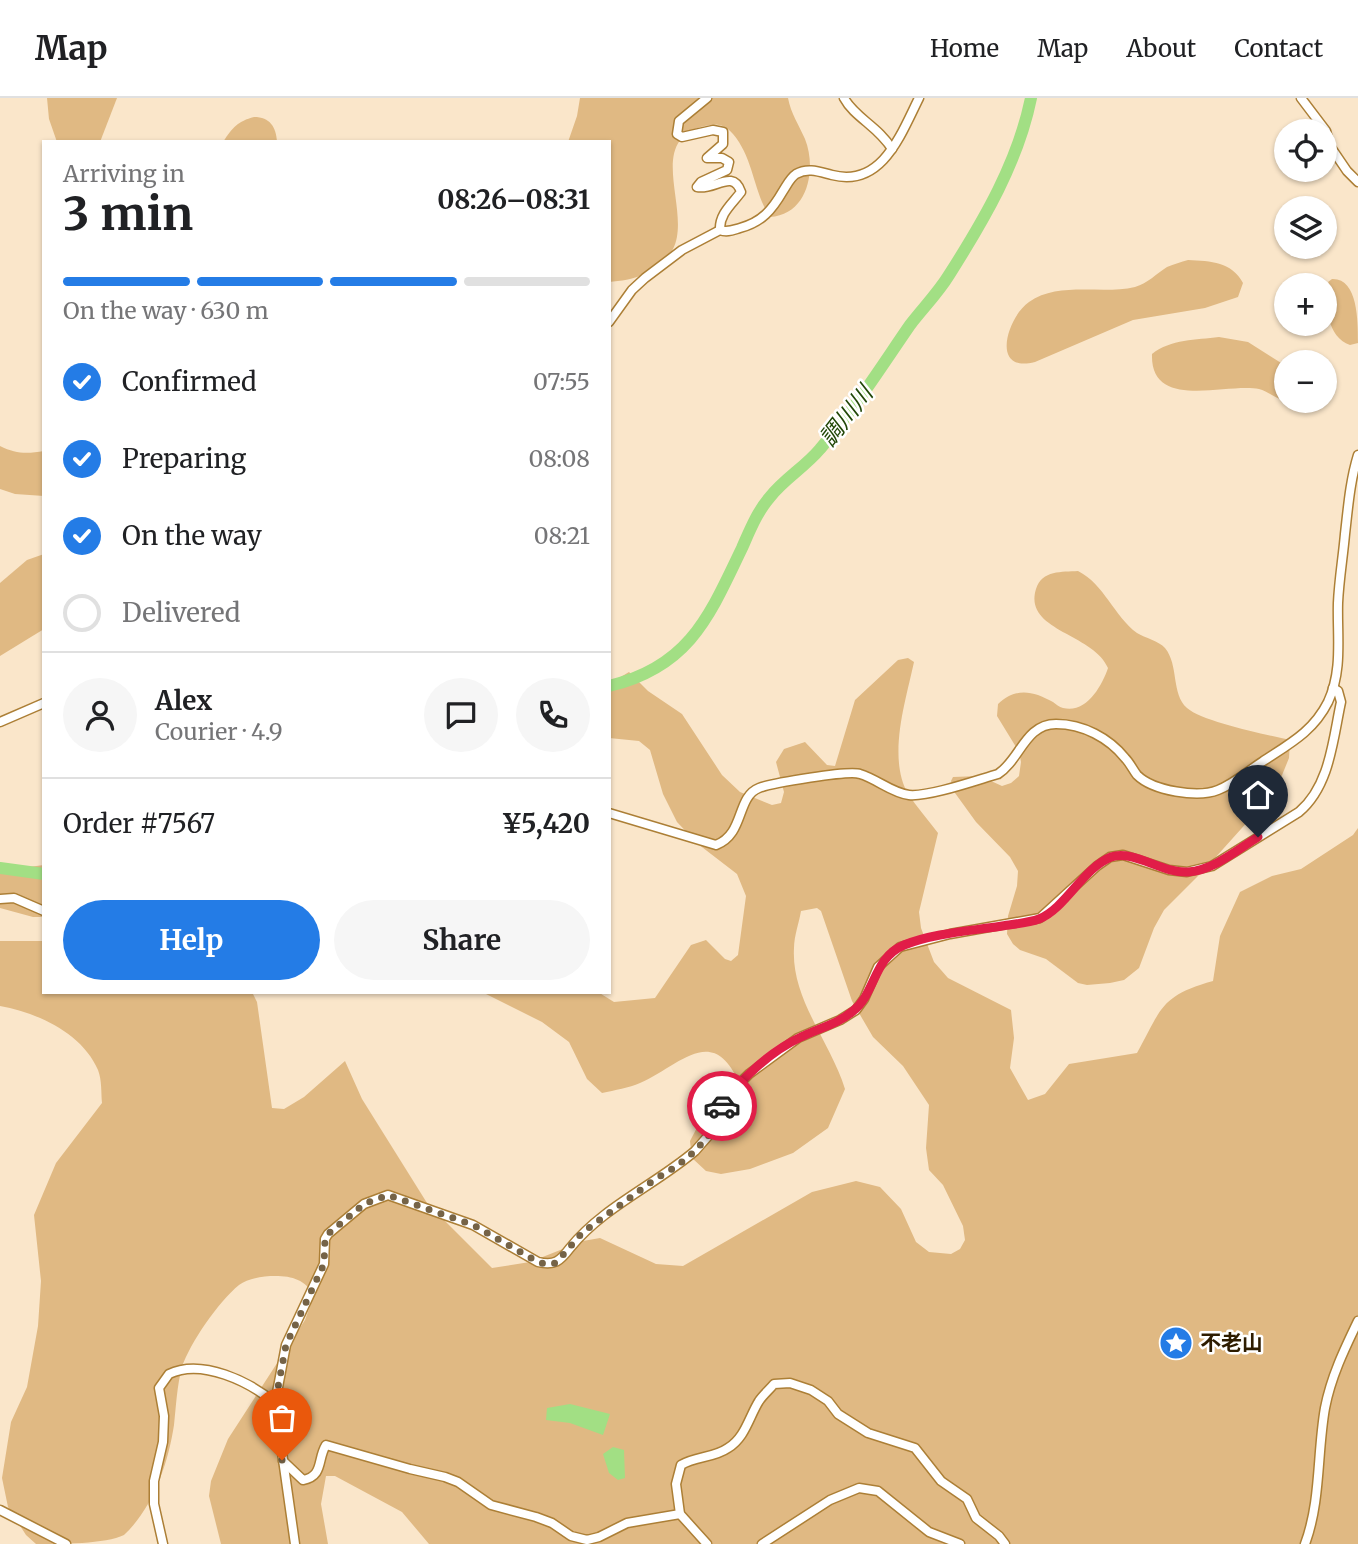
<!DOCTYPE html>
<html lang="en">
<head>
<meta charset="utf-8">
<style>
	:root { --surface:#fff; --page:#f6f6f6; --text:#202124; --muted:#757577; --line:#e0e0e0; --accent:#247ce6 }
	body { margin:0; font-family:Merriweather,"Noto Sans JP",serif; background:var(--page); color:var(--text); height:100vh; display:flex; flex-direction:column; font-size:26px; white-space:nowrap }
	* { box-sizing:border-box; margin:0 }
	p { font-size:23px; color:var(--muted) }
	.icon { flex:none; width:38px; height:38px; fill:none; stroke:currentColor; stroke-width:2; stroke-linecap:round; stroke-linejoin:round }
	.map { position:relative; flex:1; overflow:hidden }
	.drawer { position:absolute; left:42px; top:42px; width:569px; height:854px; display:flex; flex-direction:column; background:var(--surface); border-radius:0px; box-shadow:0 2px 5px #0004 }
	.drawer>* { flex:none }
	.buttons { position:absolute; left:1274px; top:21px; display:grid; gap:14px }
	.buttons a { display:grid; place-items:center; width:63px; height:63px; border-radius:50%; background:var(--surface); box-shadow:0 2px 5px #0004; font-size:35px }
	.pin { position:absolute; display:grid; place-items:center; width:60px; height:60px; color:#fff; margin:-72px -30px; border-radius:50% 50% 50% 0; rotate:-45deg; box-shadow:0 0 7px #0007 }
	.pin .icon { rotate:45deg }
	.courier { position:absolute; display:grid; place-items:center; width:70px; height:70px; margin:-35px; border:5px solid #e11d48; border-radius:50%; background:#fff; color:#222; box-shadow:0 2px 9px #0007 }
	.headline em { font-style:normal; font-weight:700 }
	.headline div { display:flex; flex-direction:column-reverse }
	.headline { display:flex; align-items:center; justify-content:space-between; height:119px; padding:0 21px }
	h1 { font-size:46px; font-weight:700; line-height:52px }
	.bar { display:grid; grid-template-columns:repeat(4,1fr); gap:10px 7px; align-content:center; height:84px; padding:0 21px }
	.bar i { height:9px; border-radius:5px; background:var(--line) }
	.bar .selected { background:var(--accent) }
	.bar p { grid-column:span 4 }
	.line { display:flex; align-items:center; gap:18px; padding:0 21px; border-top:2px solid var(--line) }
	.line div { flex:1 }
	.round { display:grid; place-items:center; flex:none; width:74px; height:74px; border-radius:37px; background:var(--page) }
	ol { padding:0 21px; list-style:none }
	li { display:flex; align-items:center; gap:21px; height:77px }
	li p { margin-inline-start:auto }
	li .icon { padding:7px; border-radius:50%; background:var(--accent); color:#fff; stroke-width:4 }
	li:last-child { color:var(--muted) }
	li i { width:38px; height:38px; border:4px solid var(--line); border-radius:50% }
	.action { display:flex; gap:14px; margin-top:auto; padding:14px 21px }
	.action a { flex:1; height:80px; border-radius:42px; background:var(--accent); color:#fff; font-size:28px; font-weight:700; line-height:80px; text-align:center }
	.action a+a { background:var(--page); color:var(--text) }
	header { display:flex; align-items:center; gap:42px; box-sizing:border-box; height:98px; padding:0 35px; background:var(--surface); border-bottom:2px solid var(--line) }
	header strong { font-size:33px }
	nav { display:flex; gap:38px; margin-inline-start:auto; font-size:24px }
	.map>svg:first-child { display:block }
</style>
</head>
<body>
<header>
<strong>Map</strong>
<nav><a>Home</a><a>Map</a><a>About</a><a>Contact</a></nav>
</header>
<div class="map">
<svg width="1358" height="1446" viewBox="0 0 1358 1446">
	<rect width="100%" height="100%" fill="#fae6ca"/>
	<!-- green -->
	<g fill="#e0b983">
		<polygon points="47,0 117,0 100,44 57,44 49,21"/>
		<path d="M580 0H788C791 16 799 27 805 41 817 71 808 117 770 119 753 93 754 61 733 36 727 29 720 25 710 27 641 38 693 112 673 151 660 175 635 182 609 184V44H568L577 18Z"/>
		<path d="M254 19C270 19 276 29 277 44H223C232 30 238 23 254 19Z"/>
		<path d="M1188 162C1211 163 1232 164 1243 185L1238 199 1205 210 1133 222 1035 264C989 276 1008 218 1029 204 1059 183 1102 197 1135 189 1148 185 1156 176 1167 169 1174 166 1181 164 1188 162Z"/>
		<path d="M1332 181C1358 180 1358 223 1358 245L1350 247C1327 239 1326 208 1324 187Z"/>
		<path d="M1219 239 1248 244 1286 268V303H1307L1304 307C1297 306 1290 305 1283 302 1275 300 1267 293 1259 291 1225 285 1150 313 1152 256 1171 241 1196 242 1219 239Z"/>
		<path d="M0 348C16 356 27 356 44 353V398L15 396 0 391Z"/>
		<polygon points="44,456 44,531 0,558 0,485 27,462"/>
		<path d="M1078 473C1104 486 1114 518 1137 535 1145 540 1159 543 1165 550 1179 567 1171 596 1187 610 1203 624 1268 637 1290 642L1289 660 1276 692 1206 770 1164 812 1154 830 1139 870 1124 882 1110 885 1087 887 1078 885 1046 861 1020 852 1013 846 1007 836 1008 818 1017 788 1018 773 1010 759 976 724 955 695 951 683 953 679 980 678 1002 688 1011 685 1019 678 1021 664 1019 654 997 618 998 606C1016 589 1033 593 1053 604 1056 606 1059 609 1063 610 1086 616 1102 588 1108 570 1093 535 1023 533 1036 491 1042 472 1062 474 1078 473Z"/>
		<path d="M908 560 914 564C906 602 887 659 908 696 917 709 928 722 938 735L919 814 921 830 934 864 948 880 1011 912 1014 940 1010 970 1028 1002 1045 996 1069 966 1137 955C1162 910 1160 898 1213 883L1220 838 1240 794 1272 778 1301 771 1353 737 1358 730V1446H429L402 1414 335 1378H326L321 1406 328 1446H221L209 1398 211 1383 228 1341 305 1222 314 1197C305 1182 293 1178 275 1178 264 1178 248 1180 239 1187 219 1203 190 1245 182 1269 177 1287 176 1309 174 1327 168 1366 153 1410 124 1437 106 1446 60 1446 36 1446L26 1437 8 1409 2 1380 11 1324 27 1289 38 1228 41 1183 34 1117 56 1065 102 1005C101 995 102 982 98 972 82 935 38 915 0 908V843H44V894H252L257 904 272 1010 284 1011 304 999 345 963 362 1001 427 1105 492 1170 530 1164 583 1143 600 1140 656 1166 683 1168 812 1094 856 1083 880 1089 901 1111 916 1144 929 1154 951 1156 960 1151 965 1142 963 1128 943 1087 929 1072 926 1050 929 1007 903 968 873 939 852 903 821 813 817 810 801 813C799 825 794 838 794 850 791 901 831 945 845 991L828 1030 793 1055 750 1071 721 1076 706 1073 692 1060 690 1043 701 1022 731 1001 739 985C713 924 679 968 640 985 629 990 615 992 602 995L587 981 569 944 542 924 482 894H598L614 904 655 900 691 847 706 842 725 861 731 863 738 857 746 798 737 776 698 746 677 724 663 696 650 652 639 643 609 640V586L629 574 648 593 682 616 722 677 740 694 772 707 781 705 784 694 776 664 784 651 805 644 827 667 835 668 855 602 898 562Z"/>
		<polygon points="44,767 44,819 33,819 0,810 0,769 13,771"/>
	</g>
	<!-- water -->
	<g fill="#a2df84">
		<polygon points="570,1306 610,1316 603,1337 570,1325 546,1322 547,1310"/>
		<polygon points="613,1349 624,1352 625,1380 618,1382 609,1375 603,1356"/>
	</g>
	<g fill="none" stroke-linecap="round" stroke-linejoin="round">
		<!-- river -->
		<g stroke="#a2df84" stroke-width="12">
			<path d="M609 588C689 569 709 519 742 450 750 432 757 414 770 399 784 381 805 369 820 351 854 312 881 269 910 227 923 210 938 195 949 177 984 122 1018 64 1031 0"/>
			<polyline points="0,770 44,776"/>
		</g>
		<defs>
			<g id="minor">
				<path d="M707 0 679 23 677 36 682 39 713 32 723 34V46L707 60H722L729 64 727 72 701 84 697 89C714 93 733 70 741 94 732 106 719 116 720 132"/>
				<path d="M844 0C854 19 879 29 892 51"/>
				<polyline points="1301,0 1326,33 1330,48 1347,73 1358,84"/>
				<path d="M609 224 632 192 645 180 682 152 720 132C727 135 733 132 740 130 762 124 772 112 783 93 787 87 790 80 796 76 808 69 820 74 832 77 882 90 901 36 919 0"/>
				<polyline points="0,624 44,605"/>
				<path d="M609 715 716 747C745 736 736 699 759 690 772 685 849 672 860 676 877 681 892 695 909 697 929 699 977 682 998 676 1020 662 1025 626 1056 626 1083 626 1109 640 1125 660 1130 665 1133 672 1137 677 1153 693 1198 700 1218 692 1234 686 1248 673 1262 664 1289 646 1313 634 1328 604 1343 572 1337 538 1338 505 1339 482 1343 459 1345 436 1348 410 1350 383 1358 357"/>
				<polyline points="0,801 14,800 44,813"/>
				<path d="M283 1363 303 1382C324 1378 317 1361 326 1347L410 1371 445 1379 458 1384 491 1407 536 1419 552 1425 571 1438 587 1442 599 1439 627 1425 680 1416"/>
				<polyline points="0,1412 66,1446"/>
				<path d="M163 1446 154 1406V1383L163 1344 164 1318 159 1290 169 1276C202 1260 250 1284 275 1305"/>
				<path d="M295 1446 275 1305 286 1247 324 1166 325 1141 328 1136 364 1106 388 1097 473 1127 538 1164C555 1168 560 1163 570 1150 603 1109 655 1087 695 1053L709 1037 719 1013 732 993 749 976 798 940 840 922 856 912 864 901 878 869 900 849 950 836 1040 820 1097 768 1110 759 1123 757 1169 772 1187 774 1212 768 1299 714C1330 688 1333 641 1341 604L1338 593 1333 590"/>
				<path d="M707 1446 680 1416 676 1386 681 1367C696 1358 714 1360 728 1350 745 1340 749 1319 759 1303 763 1297 769 1292 774 1286L790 1285 811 1292 828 1303 838 1316 868 1335 915 1350 941 1383 967 1401 976 1420 999 1438 1005 1446"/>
				<polyline points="762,1446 830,1402 859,1390 878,1393 929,1434 960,1446"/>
				<path d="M1305 1446C1321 1403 1317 1355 1325 1310 1331 1279 1344 1252 1358 1223"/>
			</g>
		</defs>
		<!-- minor casing -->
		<use href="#minor" stroke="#ac7f36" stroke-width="11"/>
		<!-- minor -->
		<use href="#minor" stroke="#fff" stroke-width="8"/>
	</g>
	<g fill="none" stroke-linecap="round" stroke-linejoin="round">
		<!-- done -->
		<polyline stroke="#756347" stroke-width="7" stroke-dasharray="0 12.6" points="282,1362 275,1305 286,1247 324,1166 325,1141 328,1136 364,1106 388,1097 473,1127 538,1164 548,1167 556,1165 582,1135 654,1082 677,1068 695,1053 709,1037 722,1008"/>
		<!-- route -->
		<path stroke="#e11d48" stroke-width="9" d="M722 1008C740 981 771 953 801 939 819 930 838 926 853 913 876 895 873 860 904 847 934 835 970 833 1002 828 1014 826 1028 825 1039 821 1066 810 1083 770 1111 759 1133 751 1163 776 1188 774 1214 772 1237 752 1258 739"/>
	</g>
	<!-- icons -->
	<defs>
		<symbol id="sight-disc" viewBox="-11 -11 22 22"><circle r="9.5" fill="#247ce6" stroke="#fff"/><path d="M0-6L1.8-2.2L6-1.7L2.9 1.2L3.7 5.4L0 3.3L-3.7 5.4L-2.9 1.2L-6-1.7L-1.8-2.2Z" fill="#fff"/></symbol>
	</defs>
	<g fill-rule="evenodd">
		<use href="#sight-disc" x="1157" y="1226" width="38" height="38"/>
	</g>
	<g text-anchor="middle" stroke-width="5" stroke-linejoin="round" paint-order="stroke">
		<!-- poi labels -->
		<g font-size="21" font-weight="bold" fill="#2e1c00" stroke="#fff" text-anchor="start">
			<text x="1200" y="1252">不老山</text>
		</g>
		<!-- water labels -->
		<g font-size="23" font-style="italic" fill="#214707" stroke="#fff">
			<text transform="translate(846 318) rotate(-52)" y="8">調川川</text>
		</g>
	</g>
</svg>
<div class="buttons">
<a><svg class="icon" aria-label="locate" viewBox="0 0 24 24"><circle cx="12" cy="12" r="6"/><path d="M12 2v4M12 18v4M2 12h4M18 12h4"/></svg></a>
<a><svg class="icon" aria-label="layers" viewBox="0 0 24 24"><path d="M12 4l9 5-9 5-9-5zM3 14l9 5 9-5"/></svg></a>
<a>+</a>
<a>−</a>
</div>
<div class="pin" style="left:282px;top:1362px;background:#ea580c"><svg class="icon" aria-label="bag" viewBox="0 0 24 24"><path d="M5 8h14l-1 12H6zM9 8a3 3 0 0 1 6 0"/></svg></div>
<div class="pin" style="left:1258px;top:739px;background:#1f2937"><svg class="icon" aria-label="home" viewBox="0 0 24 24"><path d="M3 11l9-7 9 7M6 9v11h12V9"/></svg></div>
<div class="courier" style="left:722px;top:1008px"><svg class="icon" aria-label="car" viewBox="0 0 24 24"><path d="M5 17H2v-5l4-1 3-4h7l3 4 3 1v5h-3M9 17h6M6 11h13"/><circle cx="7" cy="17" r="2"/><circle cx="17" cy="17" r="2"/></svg></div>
<section class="drawer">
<div class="headline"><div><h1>3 min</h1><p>Arriving in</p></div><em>08:26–08:31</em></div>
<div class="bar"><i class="selected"></i><i class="selected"></i><i class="selected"></i><i></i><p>On the way · 630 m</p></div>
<ol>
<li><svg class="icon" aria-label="check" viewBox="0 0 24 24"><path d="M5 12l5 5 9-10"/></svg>Confirmed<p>07:55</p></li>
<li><svg class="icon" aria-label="check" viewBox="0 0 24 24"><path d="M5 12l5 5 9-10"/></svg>Preparing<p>08:08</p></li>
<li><svg class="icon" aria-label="check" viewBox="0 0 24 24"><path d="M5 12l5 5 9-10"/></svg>On the way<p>08:21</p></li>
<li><i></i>Delivered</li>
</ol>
<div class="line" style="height:126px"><a class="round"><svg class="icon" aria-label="person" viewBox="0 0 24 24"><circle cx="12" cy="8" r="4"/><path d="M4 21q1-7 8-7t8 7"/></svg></a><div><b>Alex</b><p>Courier · 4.9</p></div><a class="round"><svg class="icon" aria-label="chat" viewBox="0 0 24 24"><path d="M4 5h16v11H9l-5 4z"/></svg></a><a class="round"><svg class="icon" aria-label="phone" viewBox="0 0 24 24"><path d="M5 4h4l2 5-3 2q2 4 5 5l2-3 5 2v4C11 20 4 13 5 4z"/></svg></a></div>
<div class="line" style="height:91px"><div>Order #7567</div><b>¥5,420</b></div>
<div class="action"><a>Help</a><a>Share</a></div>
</section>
</div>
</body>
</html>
